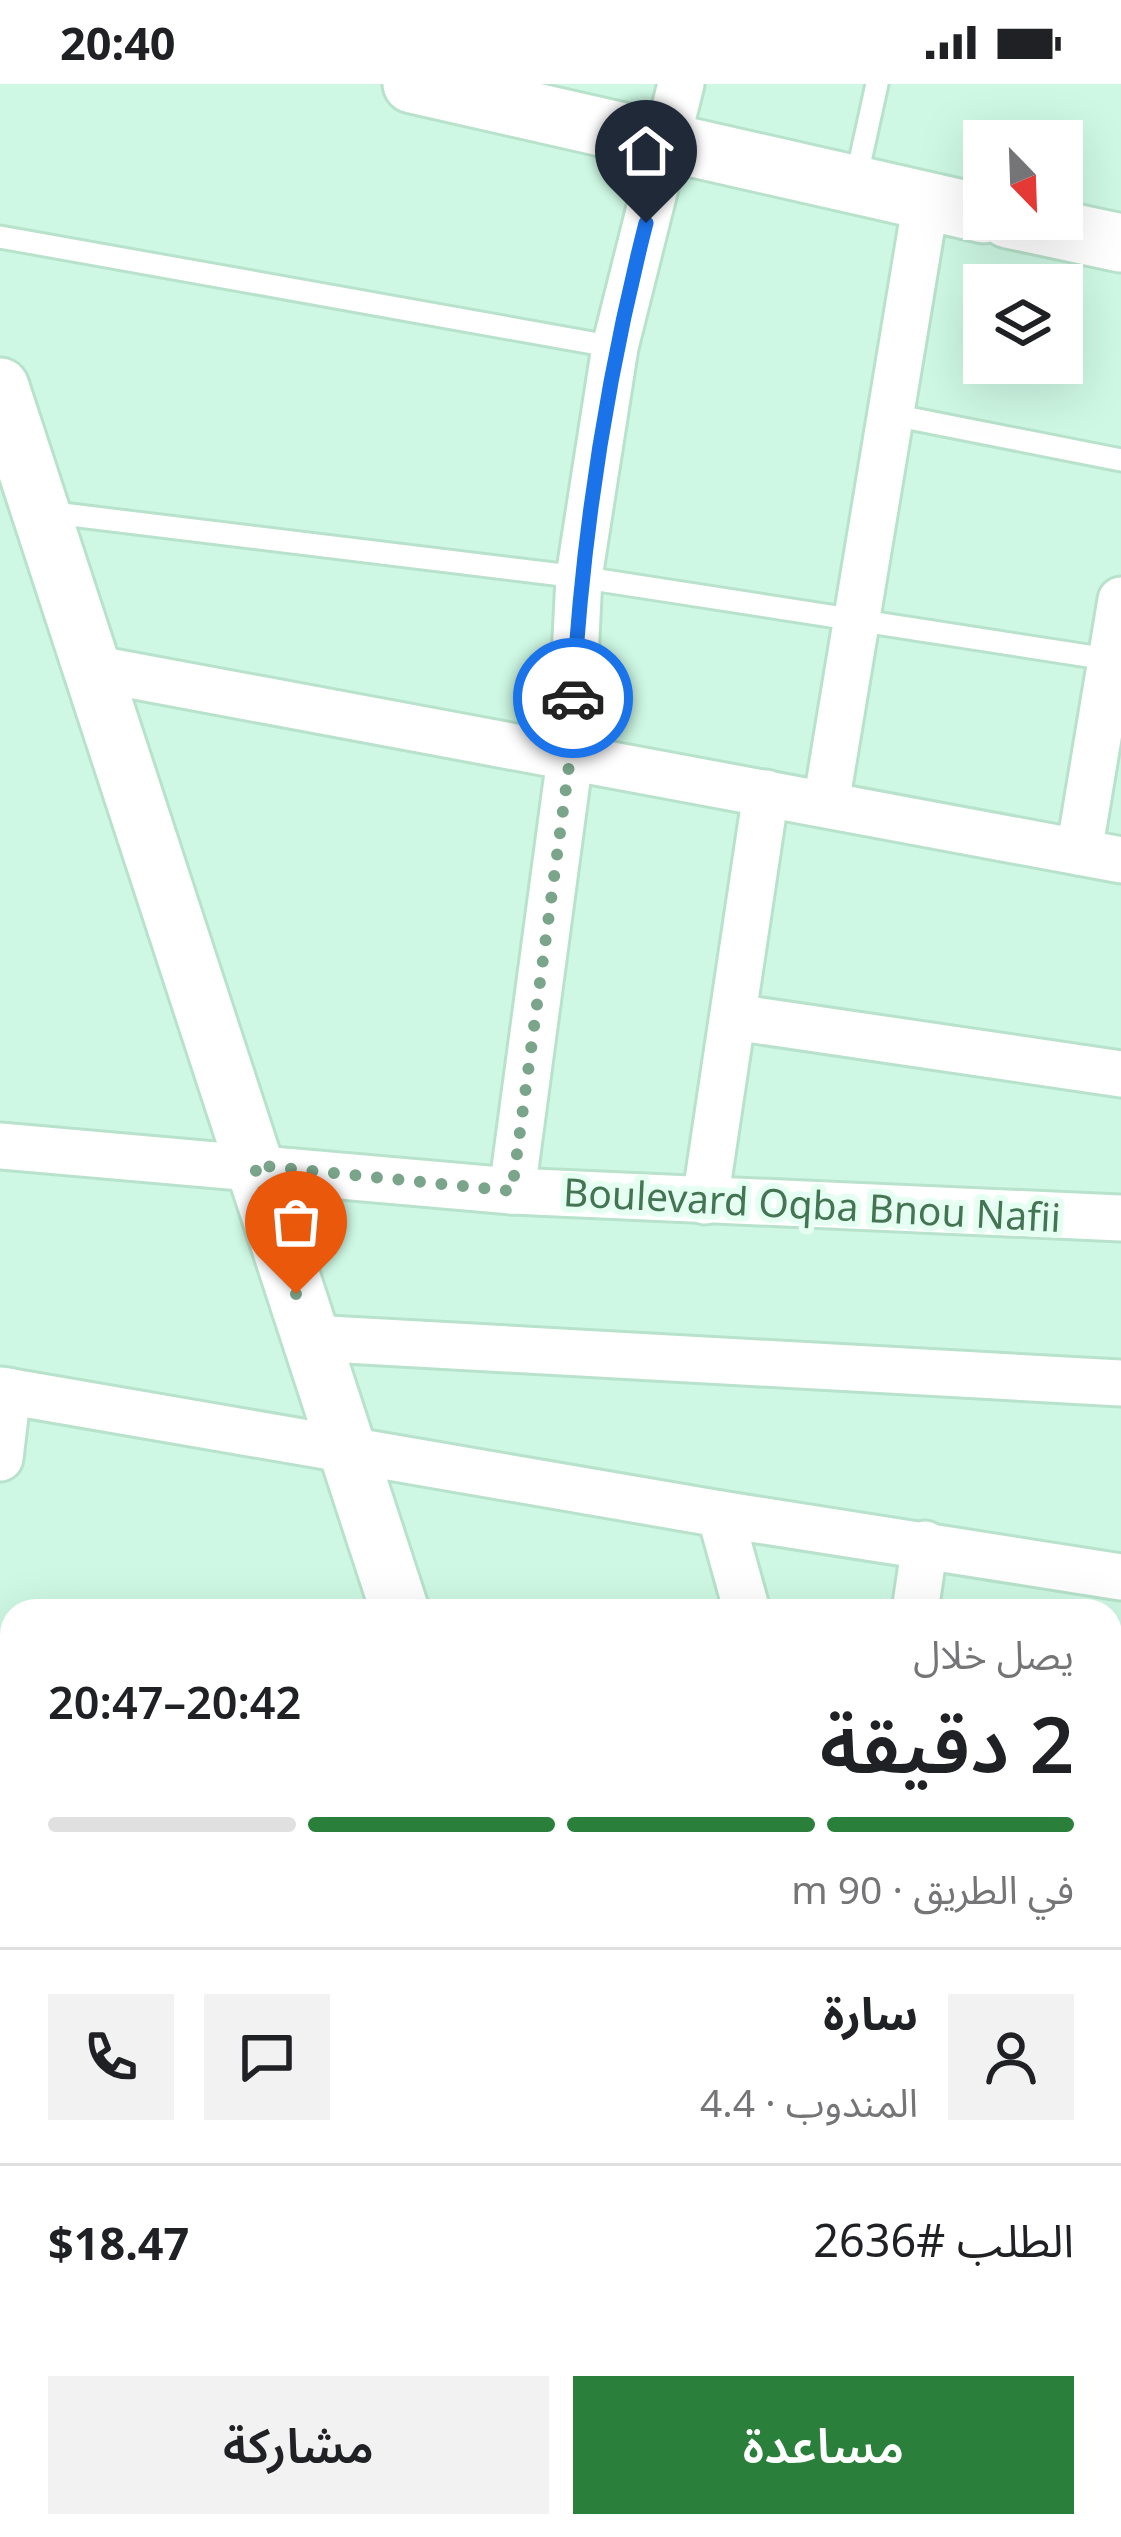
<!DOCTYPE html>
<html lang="ar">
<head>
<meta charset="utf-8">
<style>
	:root { --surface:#fff; --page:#f2f2f2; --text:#202124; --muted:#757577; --line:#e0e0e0; --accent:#2a803b }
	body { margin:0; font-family:"Noto Sans","Noto Sans Arabic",sans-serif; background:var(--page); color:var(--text); direction:rtl; height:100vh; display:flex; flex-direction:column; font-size:45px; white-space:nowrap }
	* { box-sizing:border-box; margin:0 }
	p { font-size:39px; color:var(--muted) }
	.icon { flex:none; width:66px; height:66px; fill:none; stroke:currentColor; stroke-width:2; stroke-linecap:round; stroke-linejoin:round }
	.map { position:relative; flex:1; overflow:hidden; direction:ltr }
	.details { position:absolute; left:0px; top:1515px; width:1122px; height:939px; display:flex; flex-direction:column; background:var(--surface); border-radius:36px 36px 0 0; box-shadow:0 12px 48px #0002; direction:rtl }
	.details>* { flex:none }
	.needle { width:78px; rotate:157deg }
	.tools { position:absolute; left:963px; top:36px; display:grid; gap:24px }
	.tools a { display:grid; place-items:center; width:120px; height:120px; border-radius:0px; background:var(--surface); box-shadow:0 12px 48px #0002; font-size:60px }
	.pin { position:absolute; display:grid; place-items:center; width:102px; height:102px; color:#fff; margin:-123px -51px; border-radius:50% 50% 50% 0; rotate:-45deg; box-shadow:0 0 12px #0007 }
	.pin .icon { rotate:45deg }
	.courier { position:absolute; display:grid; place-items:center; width:120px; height:120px; margin:-60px; border:9px solid #1a73e8; border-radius:50%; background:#fff; color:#222; box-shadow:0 3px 15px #0007 }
	.summary em { font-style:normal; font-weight:600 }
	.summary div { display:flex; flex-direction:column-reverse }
	.summary { display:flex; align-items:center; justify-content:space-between; height:204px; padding:0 48px }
	h1 { font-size:78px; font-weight:600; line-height:90px }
	.bar { display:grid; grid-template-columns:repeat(4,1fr); gap:18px 12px; align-content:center; height:144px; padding:0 48px }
	.bar i { height:15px; border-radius:9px; background:var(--line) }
	.bar .on { background:var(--accent) }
	.bar p { grid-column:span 4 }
	.line { display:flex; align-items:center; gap:30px; padding:0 48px; border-top:3px solid var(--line) }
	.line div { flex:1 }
	.round { display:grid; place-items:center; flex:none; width:126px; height:126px; border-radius:0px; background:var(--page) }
	.button { display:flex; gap:24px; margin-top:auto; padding:24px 48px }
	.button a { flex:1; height:138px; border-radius:0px; background:var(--accent); color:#fff; font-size:48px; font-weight:600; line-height:138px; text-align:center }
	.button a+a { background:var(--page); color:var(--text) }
	.status { display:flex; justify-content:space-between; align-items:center; height:84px; padding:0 60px; background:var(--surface); direction:ltr }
	.status svg { height:33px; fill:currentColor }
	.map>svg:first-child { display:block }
</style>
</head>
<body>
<div class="status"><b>20:40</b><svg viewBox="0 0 49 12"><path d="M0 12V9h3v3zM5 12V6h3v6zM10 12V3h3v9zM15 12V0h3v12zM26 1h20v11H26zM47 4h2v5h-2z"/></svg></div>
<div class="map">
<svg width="1121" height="2453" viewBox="0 0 1121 2453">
	<rect width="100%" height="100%" fill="#ddfef0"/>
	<!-- residential -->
	<path fill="#cef8e4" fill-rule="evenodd" d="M0 0H1121V2453H0ZM984 57H1062V135H984ZM984 201H1062V279H984ZM12 1527H1110V2442H12Z"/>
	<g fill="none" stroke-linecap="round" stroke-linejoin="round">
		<defs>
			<g id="service">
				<polyline points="855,100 877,0"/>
				<polyline points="0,153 615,263"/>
				<polyline points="893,331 1121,376"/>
				<polyline points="46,428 579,493 1114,576"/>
			</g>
			<g id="minor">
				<polyline points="92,584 1121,776"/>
				<polyline points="826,720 926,117"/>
				<polyline points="1079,768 1121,516"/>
				<polyline points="734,933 1121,990"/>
				<polyline points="0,1062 512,1107 1121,1134"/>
				<polyline points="512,1107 570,674 579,493 615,263 681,0"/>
				<polyline points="705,1117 766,709"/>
				<polyline points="310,1254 1121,1299"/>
				<polyline points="0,1306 720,1430 1121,1493"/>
				<polyline points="0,1374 8,1307"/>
				<polyline points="720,1430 747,1527"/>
				<polyline points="915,1527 925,1460"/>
				<polyline points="1110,1742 1121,1666"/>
				<polyline points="0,1851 12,1784"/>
				<polyline points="0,1930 12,1931"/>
				<polyline points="0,2035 12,2037"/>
				<polyline points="1110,2195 1121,2194"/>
				<polyline points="1110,2334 1121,2332"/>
				<polyline points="0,2343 12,2347"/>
				<polyline points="100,2453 102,2442"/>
				<polyline points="263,2453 265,2442"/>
				<polyline points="1115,2453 1121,2443"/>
			</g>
			<g id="tertiary">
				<polyline points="412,0 984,130"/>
				<polyline points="1008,135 1121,159"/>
				<polyline points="0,303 400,1527"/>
				<polyline points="699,2442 702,2453"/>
			</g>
		</defs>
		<!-- service casing -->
		<use href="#service" stroke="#b8e2cb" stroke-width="27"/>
		<!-- minor casing -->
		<use href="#minor" stroke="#b8e2cb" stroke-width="51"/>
		<!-- tertiary casing -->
		<use href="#tertiary" stroke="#b8e2cb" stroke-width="63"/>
		<!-- service -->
		<use href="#service" stroke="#fff" stroke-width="21"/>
		<!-- minor -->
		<use href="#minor" stroke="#fff" stroke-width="45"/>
		<!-- tertiary -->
		<use href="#tertiary" stroke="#fff" stroke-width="57"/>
	</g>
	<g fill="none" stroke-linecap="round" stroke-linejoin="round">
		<!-- done -->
		<polyline stroke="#7aa58a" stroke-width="12" stroke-dasharray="0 21.6" points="296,1210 254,1081 512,1107 570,674 573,614"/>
		<!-- route -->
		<path stroke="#1a73e8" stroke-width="15" d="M573 614C582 453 606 296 646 139"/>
	</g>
	<g text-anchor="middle" stroke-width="12" stroke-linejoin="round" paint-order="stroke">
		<!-- street labels -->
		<g font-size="39" fill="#447553" stroke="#e5fff3">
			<text transform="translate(812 1121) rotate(3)" y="14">Boulevard Oqba Bnou Nafii</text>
		</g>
	</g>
</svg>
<div class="tools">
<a><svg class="needle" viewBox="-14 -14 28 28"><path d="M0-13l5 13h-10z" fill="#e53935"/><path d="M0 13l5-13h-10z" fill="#757577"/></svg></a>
<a><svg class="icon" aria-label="layers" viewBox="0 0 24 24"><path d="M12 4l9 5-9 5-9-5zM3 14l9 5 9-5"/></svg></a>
</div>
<div class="pin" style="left:296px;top:1210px;background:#ea580c"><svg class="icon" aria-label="bag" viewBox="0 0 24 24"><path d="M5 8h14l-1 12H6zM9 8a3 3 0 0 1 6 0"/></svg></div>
<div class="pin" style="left:646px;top:139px;background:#1f2937"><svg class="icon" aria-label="home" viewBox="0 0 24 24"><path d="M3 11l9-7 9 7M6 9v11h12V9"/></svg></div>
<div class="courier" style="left:573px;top:614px"><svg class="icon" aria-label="car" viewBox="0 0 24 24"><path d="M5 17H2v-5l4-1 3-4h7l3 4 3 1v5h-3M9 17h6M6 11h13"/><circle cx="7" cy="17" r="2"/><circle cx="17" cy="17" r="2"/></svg></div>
<section class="details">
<div class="summary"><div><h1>2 دقيقة</h1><p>يصل خلال</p></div><em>20:42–20:47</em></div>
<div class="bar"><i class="on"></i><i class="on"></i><i class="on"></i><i></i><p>في الطريق · 90 m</p></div>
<div class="line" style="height:216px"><a class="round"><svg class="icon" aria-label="person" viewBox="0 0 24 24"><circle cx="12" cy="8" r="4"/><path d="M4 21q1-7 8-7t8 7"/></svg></a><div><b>سارة</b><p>المندوب · 4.4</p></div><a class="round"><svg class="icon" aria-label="chat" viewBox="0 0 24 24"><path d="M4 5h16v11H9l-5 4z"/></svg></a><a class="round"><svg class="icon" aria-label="phone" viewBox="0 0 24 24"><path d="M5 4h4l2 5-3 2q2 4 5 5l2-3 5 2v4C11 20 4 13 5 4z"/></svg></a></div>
<div class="line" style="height:156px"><div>الطلب #2636</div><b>$18.47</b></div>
<div class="button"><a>مساعدة</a><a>مشاركة</a></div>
</section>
</div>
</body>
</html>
